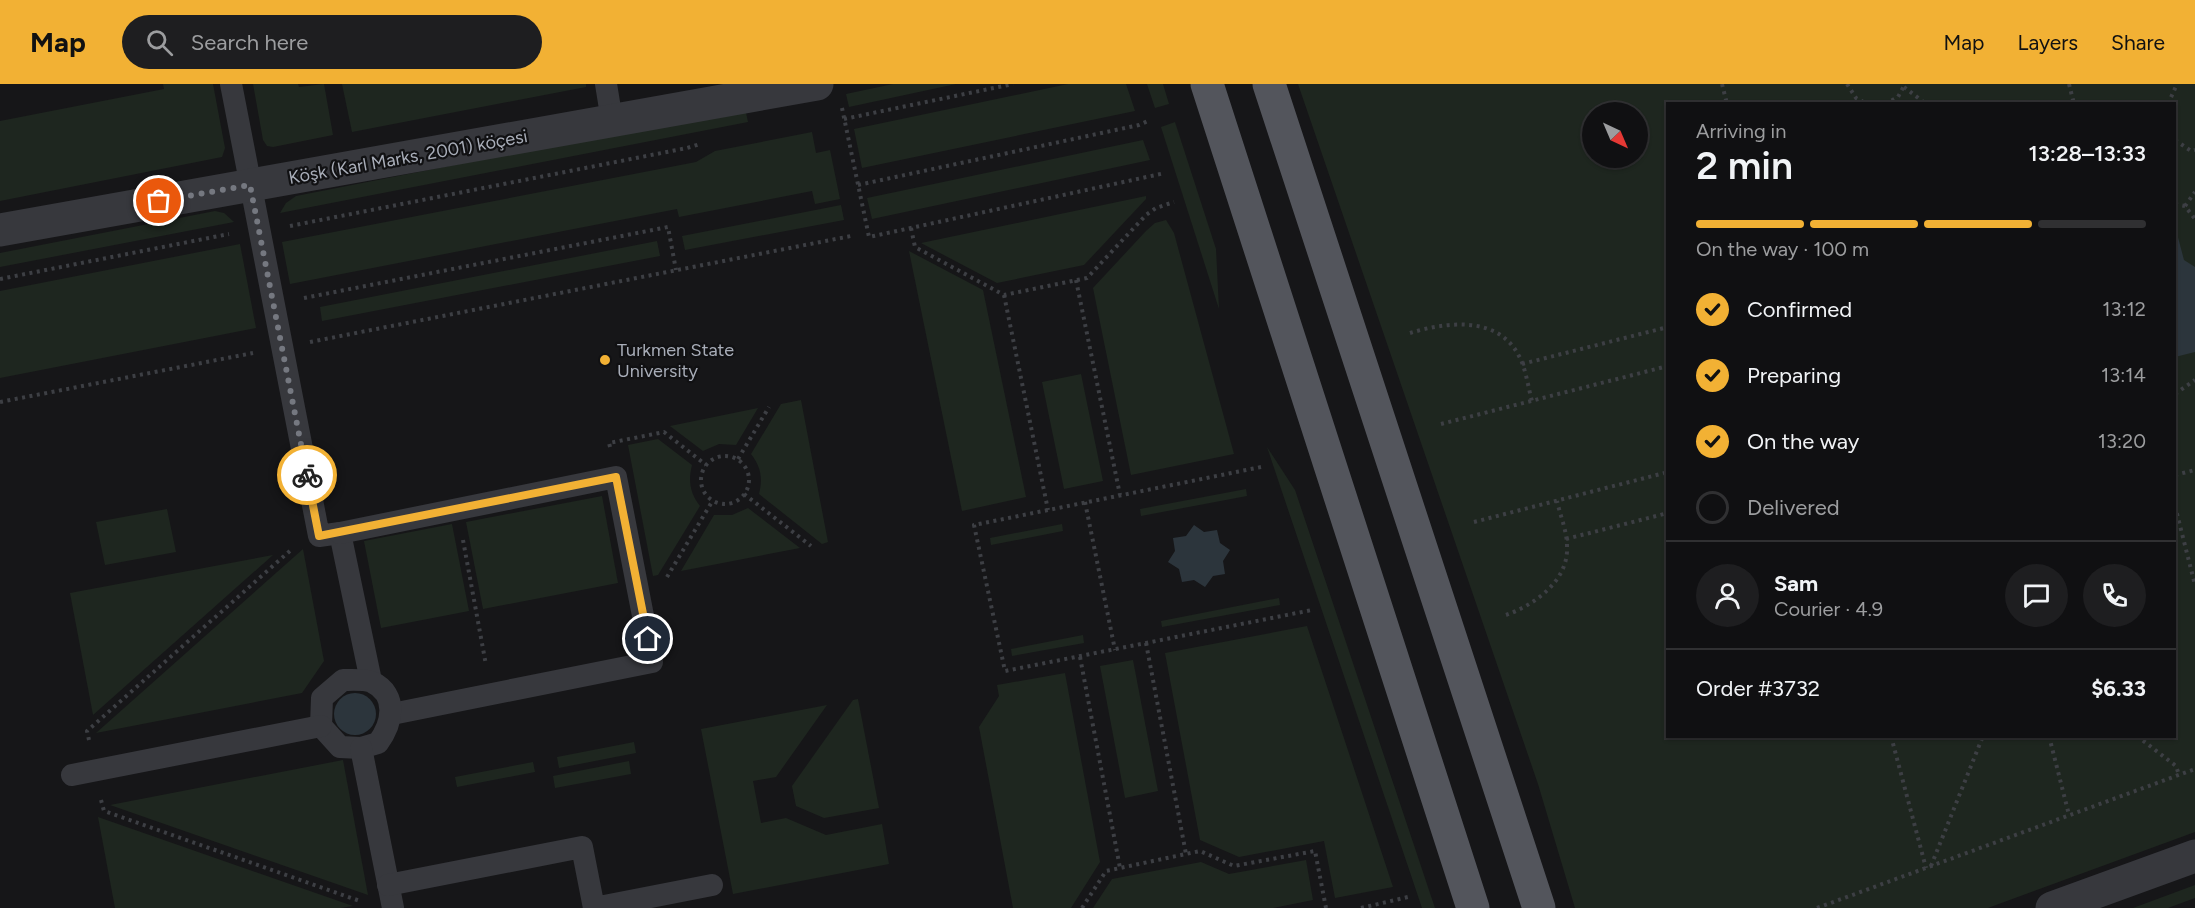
<!DOCTYPE html>
<html lang="en">
<head>
<meta charset="utf-8">
<style>
	:root { --surface:#101012; --page:#1e1e20; --text:#f1f3f6; --muted:#9c9d9f; --line:#303032; --accent:#f2b134 }
	body { margin:0; font-family:Figtree,sans-serif; background:var(--page); color:var(--text); height:100vh; display:flex; flex-direction:column; font-size:22px; white-space:nowrap }
	* { box-sizing:border-box; margin:0 }
	p { font-size:20px; color:var(--muted) }
	.icon { flex:none; width:33px; height:33px; fill:none; stroke:currentColor; stroke-width:2; stroke-linecap:round; stroke-linejoin:round }
	.map { position:relative; flex:1; overflow:hidden }
	.drawer { position:absolute; left:1666px; top:18px; width:510px; height:636px; display:flex; flex-direction:column; background:var(--surface); border-radius:0px; box-shadow:0 2px 4px #0004,0 0 0 2px var(--line) }
	.drawer>* { flex:none }
	.needle { width:39px; rotate:136deg }
	.controls { position:absolute; left:1582px; top:18px; display:grid; gap:12px }
	.controls a { display:grid; place-items:center; width:66px; height:66px; border-radius:50%; background:var(--surface); box-shadow:0 2px 4px #0004,0 0 0 2px var(--line); font-size:30px }
	.pin { position:absolute; display:grid; place-items:center; width:51px; height:51px; color:#fff; margin:-26px; border:3px solid #fff; border-radius:50%; box-shadow:0 2px 6px #0007 }
	.courier { position:absolute; display:grid; place-items:center; width:60px; height:60px; margin:-30px; border:4px solid #f2b134; border-radius:50%; background:#fff; color:#222; box-shadow:0 2px 8px #0007 }
	.summary em { font-style:normal; font-weight:600 }
	.summary div { display:flex; flex-direction:column-reverse }
	.summary { display:flex; align-items:center; justify-content:space-between; height:102px; padding:0 30px }
	h1 { font-size:39px; font-weight:600; line-height:45px }
	.bar { display:grid; grid-template-columns:repeat(4,1fr); gap:9px 6px; align-content:center; height:72px; padding:0 30px }
	.bar i { height:8px; border-radius:4px; background:var(--line) }
	.bar .current { background:var(--accent) }
	.bar p { grid-column:span 4 }
	.line { display:flex; align-items:center; gap:15px; padding:0 30px; border-top:2px solid var(--line) }
	.line div { flex:1 }
	.round { display:grid; place-items:center; flex:none; width:63px; height:63px; border-radius:32px; background:var(--page) }
	ol { padding:0 30px; list-style:none }
	li { display:flex; align-items:center; gap:18px; height:66px }
	li p { margin-inline-start:auto }
	li .icon { padding:6px; border-radius:50%; background:var(--accent); color:#111; stroke-width:4 }
	li:last-child { color:var(--muted) }
	li i { width:33px; height:33px; border:3px solid var(--line); border-radius:50% }
	header { display:flex; align-items:center; gap:36px; box-sizing:border-box; height:84px; padding:0 30px; background:var(--accent); color:#111 }
	header strong { font-size:28px }
	nav { display:flex; gap:33px; margin-inline-start:auto; font-size:21px }
	.search { width:420px; height:54px; background:var(--page); display:flex; align-items:center; gap:15px; box-sizing:border-box; padding:0 21px; border-radius:33px; color:var(--muted); font-size:22px }
	.map>svg:first-child { display:block }
</style>
</head>
<body>
<header>
<strong>Map</strong>
<div class="search"><svg class="icon" aria-label="search" viewBox="0 0 24 24"><circle cx="10" cy="10" r="6"/><path d="M15 15l6 6"/></svg>Search here</div>
<nav><a>Map</a><a>Layers</a><a>Share</a></nav>
</header>
<div class="map">
<svg width="2195" height="824" viewBox="0 0 2195 824">
	<rect width="100%" height="100%" fill="#161618"/>
	<!-- green -->
	<g fill="#1e261f" fill-rule="evenodd">
		<polygon points="163,0 213,0 225,64 222,73 0,117 0,37 164,5"/>
		<polygon points="253,0 298,0 299,3 324,0 333,51 273,63 267,62 263,56"/>
		<polygon points="342,0 586,0 586,3 352,48"/>
		<polygon points="893,0 956,0 849,23 846,10"/>
		<polygon points="1068,0 1126,0 1135,27 862,84 854,45"/>
		<polygon points="1147,0 1163,0 1169,20 1155,24"/>
		<path d="M1298 0H2195V748L1988 824H1575L1538 700ZM1668 20H2175V652H1668ZM1593 28H1638V74H1593Z"/>
		<polygon points="745,24 748,38 280,129 286,119 296,112"/>
		<polygon points="1175,38 1216,165 1219,225 1161,43"/>
		<polygon points="812,48 816,69 830,66 840,115 815,120 812,107 679,133 677,125 290,200 282,158 696,78 715,67"/>
		<polygon points="1143,56 1150,76 872,135 867,114"/>
		<polygon points="1146,112 1146,115 1084,181 997,199 921,159"/>
		<polygon points="841,121 844,136 685,166 682,152"/>
		<polygon points="215,127 224,129 234,138 0,183 0,169"/>
		<polygon points="1166,136 1174,149 1234,370 1131,391 1093,204 1146,147 1155,139"/>
		<polygon points="657,157 660,172 322,237 320,223"/>
		<polygon points="240,160 256,244 0,294 0,207"/>
		<polygon points="909,167 983,206 1026,413 962,427"/>
		<polygon points="1081,290 1103,397 1064,405 1042,298"/>
		<path d="M801 316 828 458 822 460 759 410C763 394 761 383 751 370L781 320Z"/>
		<polygon points="758,324 736,361 719,360 703,367 670,342"/>
		<path d="M658 355 692 381C688 397 690 409 700 422L658 491 653 492 628 361Z"/>
		<polygon points="1267,363 1295,406 1435,824 1422,824"/>
		<polygon points="1246,405 1247,412 1141,432 1140,425"/>
		<polygon points="602,412 618,499 483,525 466,438"/>
		<polygon points="748,424 800,464 681,487 714,431 732,431"/>
		<polygon points="167,425 176,468 105,481 96,438"/>
		<polygon points="452,440 469,527 381,544 364,457"/>
		<polygon points="1062,440 1063,447 991,461 990,454"/>
		<polygon points="303,465 324,577 302,609 96,649"/>
		<polygon points="273,471 93,631 70,509"/>
		<polygon points="1279,514 1280,521 1162,543 1161,537"/>
		<polygon points="1307,542 1393,803 1335,814 1324,757 1239,773 1200,756 1165,569"/>
		<polygon points="1083,551 1084,559 1012,572 1011,565"/>
		<polygon points="1133,576 1158,707 1125,714 1100,582"/>
		<polygon points="1065,589 1100,778 1071,824 1013,824 979,643 999,612 997,601"/>
		<polygon points="858,615 879,724 824,734 796,722 792,702 853,616"/>
		<polygon points="827,621 776,693 753,697 761,739 786,734 826,751 882,740 889,780 733,810 701,645"/>
		<polygon points="634,658 636,669 559,684 557,673"/>
		<polygon points="343,676 368,811 110,721"/>
		<polygon points="629,677 631,690 555,704 553,692"/>
		<polygon points="533,678 535,688 457,703 455,693"/>
		<polygon points="98,733 353,822 341,824 115,824"/>
		<polygon points="1306,776 1313,816 1273,824 1093,824 1112,795 1201,778 1229,790"/>
		<polygon points="2195,801 2195,814 2168,824 2133,824"/>
	</g>
	<!-- water -->
	<g fill="#2c353c">
		<polygon points="2175,142 2184,176 2195,183 2195,268 2175,273"/>
		<polygon points="1194,441 1204,448 1217,446 1220,459 1230,466 1223,477 1225,490 1213,492 1205,503 1194,496 1182,498 1179,485 1168,478 1175,467 1173,454 1186,452"/>
		<circle cx="355" cy="630" r="21"/>
	</g>
	<g fill="none" stroke-linecap="round" stroke-linejoin="round">
		<!-- path -->
		<g stroke="#3d3f44" stroke-width="4" stroke-dasharray="3 4.5" stroke-linecap="butt">
			<polyline points="1722,0 1727,20"/>
			<polyline points="1847,0 1856,14 1867,20"/>
			<polyline points="2069,0 2074,20"/>
			<polyline points="1904,3 1926,20"/>
			<polyline points="1885,20 1898,13 1905,0"/>
			<polyline points="2168,20 2177,0"/>
			<polyline points="842,24 869,153 1165,89"/>
			<polyline points="844,35 1013,0"/>
			<polyline points="2175,56 2191,67 2195,66"/>
			<polyline points="858,101 1139,41 1148,37"/>
			<polyline points="2175,120 2185,122 2195,135"/>
			<polyline points="2185,122 2195,108"/>
			<polyline points="290,142 687,64 700,60"/>
			<polyline points="911,144 915,163 1004,211 1087,194 1146,131 1156,124 1174,118"/>
			<polyline points="0,195 229,150"/>
			<polyline points="1076,196 1120,411"/>
			<polyline points="1004,211 1048,426"/>
			<polyline points="304,214 668,143 676,186"/>
			<path d="M1410 249C1446 238 1498 231 1519 272 1526 285 1528 303 1532 317"/>
			<polyline points="310,258 851,152"/>
			<polyline points="1522,280 1668,243"/>
			<polyline points="2175,310 2195,296"/>
			<polyline points="0,318 253,269"/>
			<polyline points="1441,340 1668,282"/>
			<polyline points="610,363 609,359 664,348 706,381"/>
			<circle cx="725" cy="396" r="24"/>
			<polyline points="738,375 769,323"/>
			<polyline points="1261,383 974,441 1005,587 1312,526"/>
			<polyline points="2175,391 2195,386"/>
			<polyline points="744,410 811,462"/>
			<polyline points="1085,418 1115,566"/>
			<polyline points="2175,422 2195,501"/>
			<polyline points="1474,438 1668,388"/>
			<polyline points="1566,455 1668,429"/>
			<polyline points="463,456 486,581"/>
			<polyline points="667,493 713,416"/>
			<path d="M1506 531C1534 521 1569 497 1567 462 1567 447 1560 431 1557 417"/>
			<polyline points="1146,559 1186,770"/>
			<polyline points="1080,573 1120,784"/>
			<polyline points="1891,652 1926,784"/>
			<polyline points="2049,652 2069,731"/>
			<polyline points="2137,652 2176,682 2179,691"/>
			<polyline points="89,656 87,647 292,465"/>
			<polyline points="101,716 104,727 360,817"/>
			<polyline points="1931,782 1983,652"/>
			<polyline points="1082,824 1106,787 1200,767 1234,782 1315,767 1326,824"/>
			<polyline points="1361,824 1408,813"/>
			<polyline points="1817,824 2195,685"/>
		</g>
		<!-- service -->
		<g stroke="#37383d" stroke-width="22">
			<polyline points="231,0 319,452 340,449 371,597"/>
			<polyline points="606,0 612,37"/>
			<polyline points="340,449 616,393 652,578 392,630"/>
			<path d="M343 596C351 596 365 595 372 598 399 611 392 640 378 659L361 664 340 663 321 642 322 614Z"/>
			<polyline points="361,664 393,824"/>
			<polyline points="72,691 321,642"/>
			<polyline points="388,801 582,763 594,824 712,801"/>
		</g>
		<!-- minor -->
		<g stroke="#37383d" stroke-width="33">
			<polyline points="0,146 817,0"/>
			<polyline points="2052,824 2195,772"/>
		</g>
		<!-- primary -->
		<g stroke="#53555c" stroke-width="33">
			<polyline points="1207,0 1473,824"/>
			<polyline points="1269,0 1539,824"/>
		</g>
	</g>
	<g fill="none" stroke-linecap="round" stroke-linejoin="round">
		<!-- done -->
		<polyline stroke="#757880" stroke-width="6" stroke-dasharray="0 10.8" points="159,117 250,101 307,391"/>
		<!-- route -->
		<polyline stroke="#f2b134" stroke-width="8" points="307,391 319,452 616,393 648,555"/>
	</g>
	<!-- markers -->
	<circle fill="#f2b134" stroke="#111113" stroke-width="2" cx="605" cy="276" r="6"/>
	<g text-anchor="middle" stroke-width="4.5" stroke-linejoin="round" paint-order="stroke">
		<!-- street labels -->
		<g font-size="18" fill="#a8adb8" stroke="#111113">
			<text transform="translate(408 73) rotate(-10)" y="6">Köşk (Karl Marks, 2001) köçesi</text>
		</g>
		<!-- poi labels -->
		<g font-size="18" fill="#a8adb8" stroke="#111113" text-anchor="start">
			<text x="617" y="272">Turkmen State<tspan x="617" dy="21">University</tspan></text>
		</g>
	</g>
</svg>
<div class="controls">
<a><svg class="needle" viewBox="-14 -14 28 28"><path d="M0-13l5 13h-10z" fill="#e53935"/><path d="M0 13l5-13h-10z" fill="#9c9d9f"/></svg></a>
</div>
<div class="pin" style="left:159px;top:117px;background:#ea580c"><svg class="icon" aria-label="bag" viewBox="0 0 24 24"><path d="M5 8h14l-1 12H6zM9 8a3 3 0 0 1 6 0"/></svg></div>
<div class="pin" style="left:648px;top:555px;background:#1f2937"><svg class="icon" aria-label="home" viewBox="0 0 24 24"><path d="M3 11l9-7 9 7M6 9v11h12V9"/></svg></div>
<div class="courier" style="left:307px;top:391px"><svg class="icon" aria-label="bike" viewBox="0 0 24 24"><circle cx="6" cy="16" r="4"/><circle cx="18" cy="16" r="4"/><path d="M6 16l4-8h5l3 8M10 8l3 8H6M13 5h3"/></svg></div>
<section class="drawer">
<div class="summary"><div><h1>2 min</h1><p>Arriving in</p></div><em>13:28–13:33</em></div>
<div class="bar"><i class="current"></i><i class="current"></i><i class="current"></i><i></i><p>On the way · 100 m</p></div>
<ol>
<li><svg class="icon" aria-label="check" viewBox="0 0 24 24"><path d="M5 12l5 5 9-10"/></svg>Confirmed<p>13:12</p></li>
<li><svg class="icon" aria-label="check" viewBox="0 0 24 24"><path d="M5 12l5 5 9-10"/></svg>Preparing<p>13:14</p></li>
<li><svg class="icon" aria-label="check" viewBox="0 0 24 24"><path d="M5 12l5 5 9-10"/></svg>On the way<p>13:20</p></li>
<li><i></i>Delivered</li>
</ol>
<div class="line" style="height:108px"><a class="round"><svg class="icon" aria-label="person" viewBox="0 0 24 24"><circle cx="12" cy="8" r="4"/><path d="M4 21q1-7 8-7t8 7"/></svg></a><div><b>Sam</b><p>Courier · 4.9</p></div><a class="round"><svg class="icon" aria-label="chat" viewBox="0 0 24 24"><path d="M4 5h16v11H9l-5 4z"/></svg></a><a class="round"><svg class="icon" aria-label="phone" viewBox="0 0 24 24"><path d="M5 4h4l2 5-3 2q2 4 5 5l2-3 5 2v4C11 20 4 13 5 4z"/></svg></a></div>
<div class="line" style="height:78px"><div>Order #3732</div><b>$6.33</b></div>
</section>
</div>
</body>
</html>
